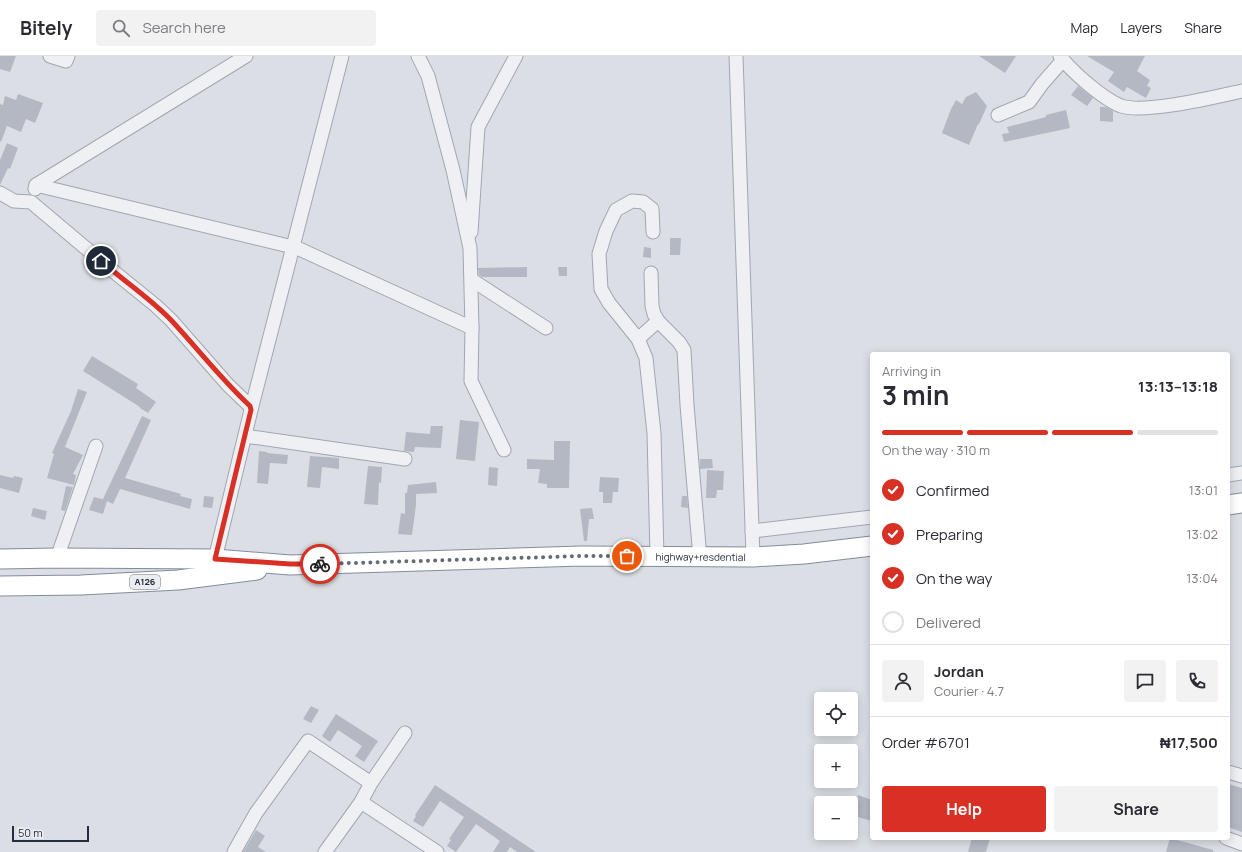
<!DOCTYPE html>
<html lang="en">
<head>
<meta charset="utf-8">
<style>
	:root { --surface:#fff; --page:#f2f2f3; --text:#2b2b33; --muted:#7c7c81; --line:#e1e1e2; --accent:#d93025 }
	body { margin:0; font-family:Manrope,sans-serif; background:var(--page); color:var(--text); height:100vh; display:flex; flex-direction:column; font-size:15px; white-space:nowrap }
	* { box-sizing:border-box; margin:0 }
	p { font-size:13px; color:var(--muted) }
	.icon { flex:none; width:22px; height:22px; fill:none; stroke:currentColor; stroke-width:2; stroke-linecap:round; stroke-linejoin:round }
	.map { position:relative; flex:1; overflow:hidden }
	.side { position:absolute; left:870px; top:296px; width:360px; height:488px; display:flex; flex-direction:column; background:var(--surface); border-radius:4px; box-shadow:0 2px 10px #0003 }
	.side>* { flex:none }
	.fabs { position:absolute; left:814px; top:636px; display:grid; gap:8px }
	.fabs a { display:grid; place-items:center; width:44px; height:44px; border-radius:4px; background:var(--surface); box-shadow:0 2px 10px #0003; font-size:20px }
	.scale { position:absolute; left:12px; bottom:10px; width:77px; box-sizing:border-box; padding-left:4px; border:2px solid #262c3b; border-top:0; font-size:11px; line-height:14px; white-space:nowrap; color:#262c3b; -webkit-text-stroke:3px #eaeef3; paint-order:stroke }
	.pin { position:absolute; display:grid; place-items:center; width:34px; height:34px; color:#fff; margin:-17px; border:2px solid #fff; border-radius:50%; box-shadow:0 1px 4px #0007 }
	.courier { position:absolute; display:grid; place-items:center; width:40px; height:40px; margin:-20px; border:3px solid #d93025; border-radius:50%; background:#fff; color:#222; box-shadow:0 1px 5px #0007 }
	.overview em { font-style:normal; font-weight:700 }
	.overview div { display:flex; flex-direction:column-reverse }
	.overview { display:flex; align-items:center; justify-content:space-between; height:68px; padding:0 12px }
	h1 { font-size:26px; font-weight:700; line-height:30px }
	.bar { display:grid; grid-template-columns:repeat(4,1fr); gap:6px 4px; align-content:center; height:48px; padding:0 12px }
	.bar i { height:5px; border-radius:3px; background:var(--line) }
	.bar .on { background:var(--accent) }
	.bar p { grid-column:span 4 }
	.line { display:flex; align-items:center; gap:10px; padding:0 12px; border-top:1px solid var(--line) }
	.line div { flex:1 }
	.round { display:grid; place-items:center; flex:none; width:42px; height:42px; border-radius:4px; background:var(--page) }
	ol { padding:0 12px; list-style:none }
	li { display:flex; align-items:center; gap:12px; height:44px }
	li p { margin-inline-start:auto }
	li .icon { padding:4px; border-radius:50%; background:var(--accent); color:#fff; stroke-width:4 }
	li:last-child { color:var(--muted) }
	li i { width:22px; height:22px; border:2px solid var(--line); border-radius:50% }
	.primary-button { display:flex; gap:8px; margin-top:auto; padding:8px 12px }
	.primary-button a { flex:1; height:46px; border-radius:4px; background:var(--accent); color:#fff; font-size:16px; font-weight:700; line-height:46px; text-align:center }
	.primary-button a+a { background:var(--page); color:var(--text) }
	header { display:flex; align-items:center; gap:24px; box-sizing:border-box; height:56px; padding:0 20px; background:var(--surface); border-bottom:1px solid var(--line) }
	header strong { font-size:19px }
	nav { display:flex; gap:22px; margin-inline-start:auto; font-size:14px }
	.search { width:280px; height:36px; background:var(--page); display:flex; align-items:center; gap:10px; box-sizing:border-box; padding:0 14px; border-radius:4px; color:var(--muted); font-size:15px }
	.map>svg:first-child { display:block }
</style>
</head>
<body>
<header>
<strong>Bitely</strong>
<div class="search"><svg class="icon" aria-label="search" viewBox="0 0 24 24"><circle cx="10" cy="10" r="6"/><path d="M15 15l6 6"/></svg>Search here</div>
<nav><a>Map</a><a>Layers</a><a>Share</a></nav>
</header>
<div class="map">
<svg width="1242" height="796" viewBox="0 0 1242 796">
	<rect width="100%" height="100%" fill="#dbdfe5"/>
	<!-- building -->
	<g fill="#b3b8c2">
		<polygon points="0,0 16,0 10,16 0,13"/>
		<polygon points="979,0 1016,0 1005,17"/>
		<polygon points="1087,0 1145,0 1137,15 1150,24 1147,30 1151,32 1146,42 1127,31 1124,36 1108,25 1114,16"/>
		<polygon points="1078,30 1093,42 1087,50 1071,39"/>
		<polygon points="976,36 987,50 979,68 978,68 969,89 942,77 951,53 956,44 962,48 966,41"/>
		<polygon points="18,38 43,47 35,67 26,63 21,76 7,70 1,86 0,85 0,48 3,49 5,40 16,44"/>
		<polygon points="1100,51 1106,51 1113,55 1113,66 1100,65"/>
		<polygon points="1066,54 1070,72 1004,86 1002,78 1009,77 1007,71 1046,61 1046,59"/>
		<polygon points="7,87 18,92 10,113 8,112 0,129 0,104"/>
		<polygon points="670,182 681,182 680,199 670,199"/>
		<polygon points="644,191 651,192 651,202 643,201"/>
		<polygon points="527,211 527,221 482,221 479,219 478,212"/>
		<polygon points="558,211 567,211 567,220 559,220"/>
		<polygon points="92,300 138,328 136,332 156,346 148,357 140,352 140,351 83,315"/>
		<polygon points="78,333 87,336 65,391 83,399 73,418 76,419 74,429 47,422 54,398 52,397 71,355"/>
		<polygon points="142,360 151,364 125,422 181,438 180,440 192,443 190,453 120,433 113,448 107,445 103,458 89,454 94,441 106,444 103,443"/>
		<polygon points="460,364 479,366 475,405 456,403"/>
		<polygon points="431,370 443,370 441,392 415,391 414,396 404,395 406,376 430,378"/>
		<polygon points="554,385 570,385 569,432 547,432 547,428 538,427 540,413 527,413 527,403 554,404"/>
		<polygon points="259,395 267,396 267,397 288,399 287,408 270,407 268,428 257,427"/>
		<polygon points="310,400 339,402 339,413 322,411 320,432 307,431"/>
		<polygon points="700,403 712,403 713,412 700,413"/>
		<polygon points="368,410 382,411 381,427 379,426 378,449 364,448"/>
		<polygon points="489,411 498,412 497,430 488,429"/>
		<polygon points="707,414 724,415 723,434 717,434 716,442 706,442"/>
		<polygon points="0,419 13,422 14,420 23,422 19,437 0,432"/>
		<polygon points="600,421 619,422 618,436 613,436 612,447 603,447 603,436 599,436"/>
		<polygon points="436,426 437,437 416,438 416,449 412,479 398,478 401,457 405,458 405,437 407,437 408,429"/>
		<polygon points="66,430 73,431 65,455 61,454"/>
		<polygon points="204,440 214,441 212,452 203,451"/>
		<polygon points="682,440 687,440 688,452 681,451"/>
		<polygon points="33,452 47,455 45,464 31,460"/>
		<polygon points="592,452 594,463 589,463 587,485 584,485 580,453"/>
		<polygon points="311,650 319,654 311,667 303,663"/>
		<polygon points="336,658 378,685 364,706 355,700 362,690 338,674 330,686 322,680"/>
		<polygon points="1228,728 1242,732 1242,776 1228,771"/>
		<polygon points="435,729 536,796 517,796 510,791 507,796 493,796 500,785 476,768 456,796 447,790 451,784 449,783 464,761 440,745 423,771 413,765 416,760 415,759"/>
		<polygon points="858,739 872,744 872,765 851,759"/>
		<polygon points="256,774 265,780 258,791 266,796 243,796"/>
		<polygon points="972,782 990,782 986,796 968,796"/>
		<polygon points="1170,782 1213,794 1213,796 1166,796"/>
	</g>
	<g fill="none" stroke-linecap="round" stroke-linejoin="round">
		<defs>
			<g id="minor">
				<polyline points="50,0 66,5 68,0"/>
				<polyline points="418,0 428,20 453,114 470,192 472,272 471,325 504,394"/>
				<polyline points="736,0 753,501"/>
				<path d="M1060 0C1071 15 1103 43 1121 50 1145 58 1215 41 1242 35"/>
				<polyline points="998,59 1029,46 1042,28 1063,4"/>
				<polyline points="36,129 297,192 472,272"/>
				<polyline points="35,133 36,129 246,0"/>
				<polyline points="0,137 14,145 31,146 113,215 155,249 171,264 228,329 250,350 251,354 215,503"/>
				<polyline points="471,176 478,71 516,0"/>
				<polyline points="653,176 652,153 643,146 632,145 616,154 606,175 599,198 601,233 609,247 638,283 646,302 654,377 657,500"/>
				<polyline points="651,217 652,250 654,258 658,265 679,286 684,294 687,349 700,502"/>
				<polyline points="472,224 546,272"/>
				<polyline points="638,283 658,265"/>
				<polyline points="251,354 342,0"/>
				<polyline points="245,380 405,403"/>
				<polyline points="1228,419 1242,417"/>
				<polyline points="752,475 872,461"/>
				<polyline points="57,502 96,390"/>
				<polyline points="1228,716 1242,720"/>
				<polyline points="361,746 437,796"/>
				<polyline points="1226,782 1242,788"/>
				<polyline points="234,796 256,757 308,685 371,727"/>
				<polyline points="325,796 361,746 371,727 405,677"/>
			</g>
			<g id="highway">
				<polyline points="1228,449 1242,447"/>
				<path id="s1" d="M0 503 57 502 215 503 290 509 582 500 753 501 804 498 872 490"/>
				<polyline points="0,530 81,529 178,524 257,514"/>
			</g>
		</defs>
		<!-- minor casing -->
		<use href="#minor" stroke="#a1a6af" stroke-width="15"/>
		<!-- highway casing -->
		<use href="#highway" stroke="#838b9c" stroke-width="21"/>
		<!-- minor -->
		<use href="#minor" stroke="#eef0f4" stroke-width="13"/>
		<!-- highway -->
		<use href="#highway" stroke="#fff" stroke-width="19"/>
	</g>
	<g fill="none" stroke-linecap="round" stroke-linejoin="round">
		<!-- done -->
		<polyline stroke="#656b76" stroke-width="4" stroke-dasharray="0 7.2" points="320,508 582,500 627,500"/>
		<!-- route -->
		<path stroke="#d93025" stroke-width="5" d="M101 205C124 225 150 242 171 264 198 293 221 323 250 350L251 354 215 503 290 508H320"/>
	</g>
	<g text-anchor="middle" stroke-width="4" stroke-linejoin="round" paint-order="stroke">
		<!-- shield labels -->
		<rect fill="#eaeef3" stroke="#616672" stroke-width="1" x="130" y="519" width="30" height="14" rx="3"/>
		<g font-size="9" font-weight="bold" fill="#262c3b">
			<text x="145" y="529">A126</text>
		</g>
		<!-- street labels -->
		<g font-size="10" fill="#262c3b" stroke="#eaeef3">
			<text dy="4" stroke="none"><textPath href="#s1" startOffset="701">highway+resdential</textPath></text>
		</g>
	</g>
</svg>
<div class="fabs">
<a><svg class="icon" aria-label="locate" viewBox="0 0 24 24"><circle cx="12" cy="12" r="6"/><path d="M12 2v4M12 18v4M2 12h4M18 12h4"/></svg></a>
<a>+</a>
<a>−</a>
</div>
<div class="scale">50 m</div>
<div class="pin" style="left:627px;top:500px;background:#ea580c"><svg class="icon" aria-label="bag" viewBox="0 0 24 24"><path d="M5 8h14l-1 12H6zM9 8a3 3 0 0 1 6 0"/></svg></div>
<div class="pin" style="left:101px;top:205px;background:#1f2937"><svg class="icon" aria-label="home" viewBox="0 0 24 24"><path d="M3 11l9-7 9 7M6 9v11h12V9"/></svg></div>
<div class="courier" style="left:320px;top:508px"><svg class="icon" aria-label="bike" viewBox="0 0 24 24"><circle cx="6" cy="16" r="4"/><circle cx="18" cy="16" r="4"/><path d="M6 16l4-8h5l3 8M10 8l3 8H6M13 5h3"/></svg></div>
<section class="side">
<div class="overview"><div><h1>3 min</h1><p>Arriving in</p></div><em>13:13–13:18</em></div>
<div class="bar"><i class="on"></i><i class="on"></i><i class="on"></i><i></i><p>On the way · 310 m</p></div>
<ol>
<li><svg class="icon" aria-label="check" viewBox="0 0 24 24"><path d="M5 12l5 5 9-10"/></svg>Confirmed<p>13:01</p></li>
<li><svg class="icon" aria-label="check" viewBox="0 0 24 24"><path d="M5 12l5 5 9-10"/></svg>Preparing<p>13:02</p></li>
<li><svg class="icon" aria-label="check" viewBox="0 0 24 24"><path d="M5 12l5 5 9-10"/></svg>On the way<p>13:04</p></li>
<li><i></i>Delivered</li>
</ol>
<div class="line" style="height:72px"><a class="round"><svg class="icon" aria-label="person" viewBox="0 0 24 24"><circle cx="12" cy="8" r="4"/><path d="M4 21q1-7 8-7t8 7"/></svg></a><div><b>Jordan</b><p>Courier · 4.7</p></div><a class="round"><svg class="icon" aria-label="chat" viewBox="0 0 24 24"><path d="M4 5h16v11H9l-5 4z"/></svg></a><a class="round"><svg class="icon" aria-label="phone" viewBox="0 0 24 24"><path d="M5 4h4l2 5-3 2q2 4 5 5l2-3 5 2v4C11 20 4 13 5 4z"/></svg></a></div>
<div class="line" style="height:52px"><div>Order #6701</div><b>₦17,500</b></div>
<div class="primary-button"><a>Help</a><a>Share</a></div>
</section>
</div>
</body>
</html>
